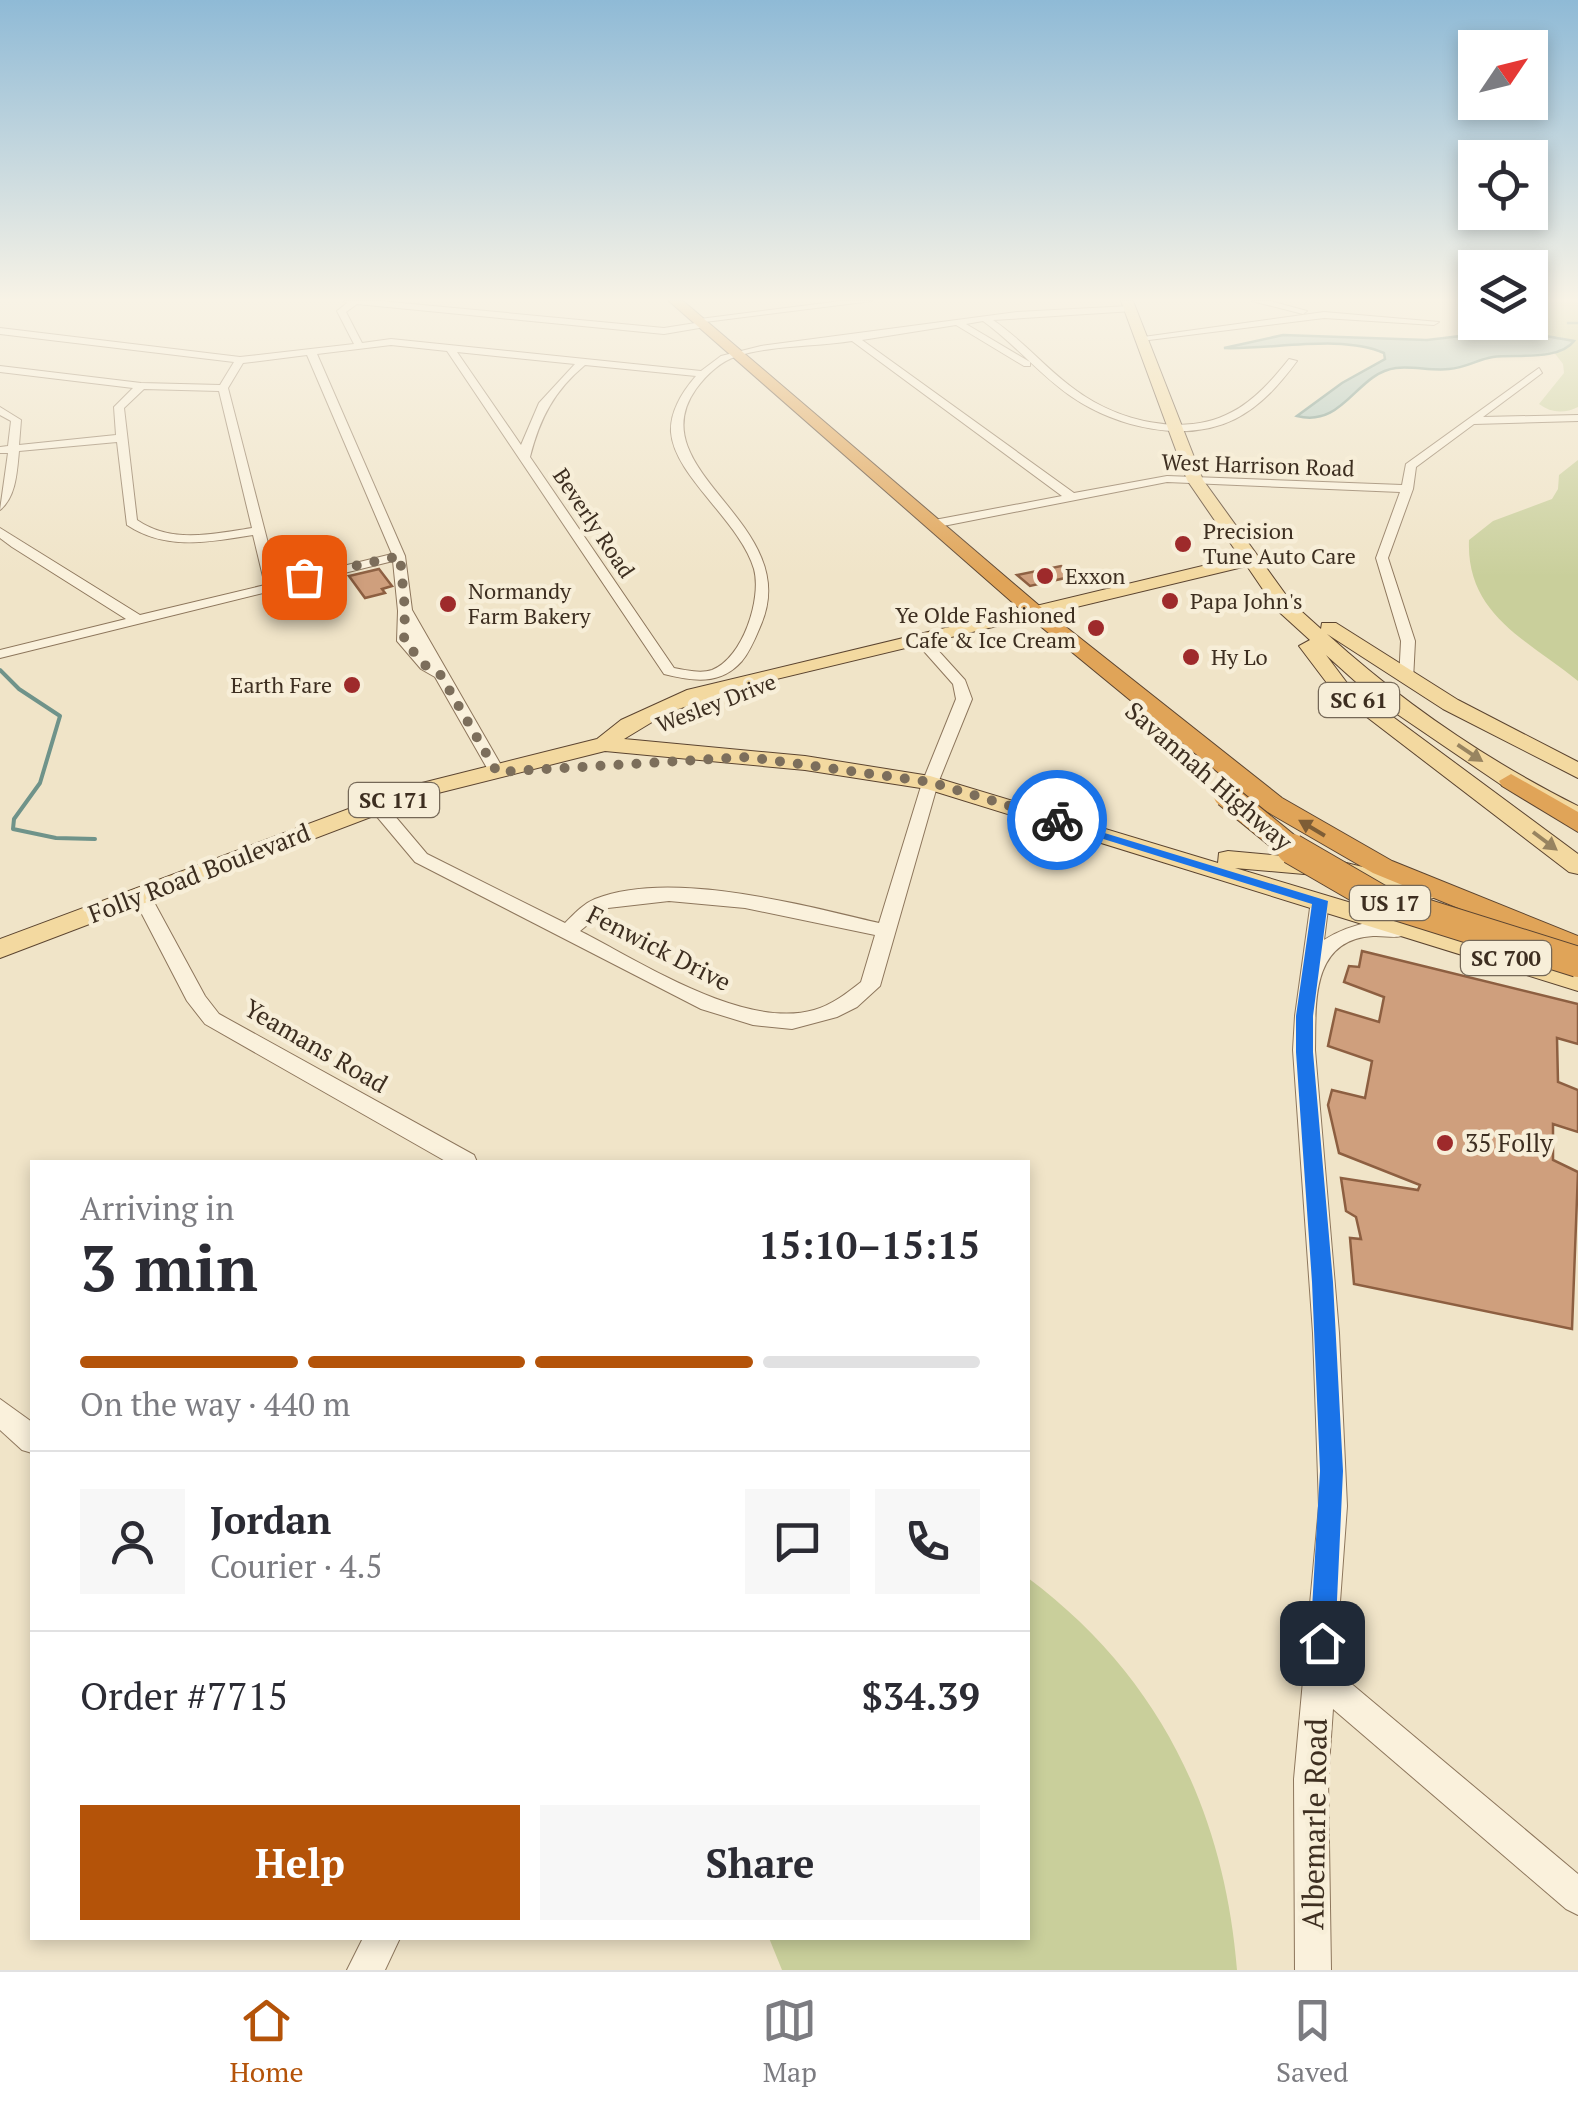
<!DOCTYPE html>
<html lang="en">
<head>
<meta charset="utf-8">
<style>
	:root { --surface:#fff; --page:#f7f7f7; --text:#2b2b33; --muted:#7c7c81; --line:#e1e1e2; --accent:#b45309 }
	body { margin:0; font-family:"PT Serif",serif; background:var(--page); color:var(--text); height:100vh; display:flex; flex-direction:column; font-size:38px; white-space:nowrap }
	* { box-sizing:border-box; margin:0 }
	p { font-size:32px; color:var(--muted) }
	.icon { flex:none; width:55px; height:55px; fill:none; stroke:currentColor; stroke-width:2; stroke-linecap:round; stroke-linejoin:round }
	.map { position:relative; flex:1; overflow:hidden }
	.details { position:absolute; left:30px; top:1160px; width:1000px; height:780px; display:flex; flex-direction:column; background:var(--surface); border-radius:0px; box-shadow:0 5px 15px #0003 }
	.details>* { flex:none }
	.needle { width:65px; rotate:55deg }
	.fabs { position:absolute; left:1458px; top:30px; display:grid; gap:20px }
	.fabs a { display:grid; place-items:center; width:90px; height:90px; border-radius:0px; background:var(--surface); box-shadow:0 5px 15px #0003; font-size:50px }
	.pin { position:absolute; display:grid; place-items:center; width:85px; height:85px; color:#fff; margin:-42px; border-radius:20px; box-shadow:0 5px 15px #0006 }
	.courier { position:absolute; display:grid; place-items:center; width:100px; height:100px; margin:-50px; border:8px solid #1a73e8; border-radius:50%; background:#fff; color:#222; box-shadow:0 2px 12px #0007 }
	.headline em { font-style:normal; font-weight:700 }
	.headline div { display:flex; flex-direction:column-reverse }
	.headline { display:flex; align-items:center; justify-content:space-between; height:170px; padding:0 50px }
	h1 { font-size:65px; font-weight:700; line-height:75px }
	.bar { display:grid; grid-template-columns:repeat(4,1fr); gap:15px 10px; align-content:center; height:120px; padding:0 50px }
	.bar i { height:12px; border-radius:8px; background:var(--line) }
	.bar .active { background:var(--accent) }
	.bar p { grid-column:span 4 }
	.line { display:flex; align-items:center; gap:25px; padding:0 50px; border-top:2px solid var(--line) }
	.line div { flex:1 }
	.round { display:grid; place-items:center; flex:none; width:105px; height:105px; border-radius:0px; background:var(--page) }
	.primary-button { display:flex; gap:20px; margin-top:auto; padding:20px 50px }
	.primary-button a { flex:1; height:115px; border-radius:0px; background:var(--accent); color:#fff; font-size:40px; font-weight:700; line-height:115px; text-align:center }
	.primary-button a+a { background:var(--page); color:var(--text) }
	.tabs { display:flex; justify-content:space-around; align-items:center; height:140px; border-top:2px solid var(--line); background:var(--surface); font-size:28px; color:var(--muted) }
	.tabs a { display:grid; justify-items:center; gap:5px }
	.tabs .active { color:var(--accent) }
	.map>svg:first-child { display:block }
</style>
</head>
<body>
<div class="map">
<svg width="1578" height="1970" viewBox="0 0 1578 1970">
	<rect width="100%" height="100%" fill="#f0e4c8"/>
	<!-- green -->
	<g fill="#c9cf9b">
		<path d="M1530 301H1578V407C1564 414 1551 413 1539 404L1564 373 1563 364 1553 351 1573 342 1511 330 1480 335 1473 329 1478 323 1530 322Z"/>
		<path d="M1578 460V681C1528 640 1466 615 1469 540L1493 521 1552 499 1558 489 1559 475Z"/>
		<path d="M1028 1578C1158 1675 1224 1809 1237 1970H782L769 1938H1028Z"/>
	</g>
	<!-- water -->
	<path fill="#a9c4bc" stroke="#6f938a" stroke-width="2.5" d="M1511 330 1574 341C1559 361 1516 354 1493 357 1478 359 1466 368 1449 369 1432 371 1413 366 1396 368 1356 373 1344 428 1297 416L1342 383 1385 359 1384 353C1342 334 1271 350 1224 348L1283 335 1427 340Z"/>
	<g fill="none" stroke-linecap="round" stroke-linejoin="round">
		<!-- stream-far1 -->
		<polyline stroke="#6f938a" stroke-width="2.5" points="1568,323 1578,323"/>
		<!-- stream -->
		<polyline stroke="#6f938a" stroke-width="4" points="0,670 19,689 60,716 40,783 14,819 13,829 56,838 95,839"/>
	</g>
	<!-- building -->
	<g fill="#cf9f7d" stroke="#8d5f41" stroke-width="2.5">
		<polygon points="1061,566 1074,576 1030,586 1017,575"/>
		<polygon points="379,569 392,586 382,589 385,593 365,598 349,576"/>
		<polygon points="1362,951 1578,1004 1578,1044 1557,1038 1558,1082 1578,1090 1578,1132 1553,1124 1553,1160 1578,1172 1572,1329 1354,1284 1350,1238 1361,1239 1356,1217 1346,1211 1341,1178 1418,1190 1420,1185 1339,1153 1328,1105 1332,1090 1365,1098 1372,1061 1328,1046 1336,1009 1379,1022 1384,997 1344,982 1349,966 1359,967"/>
	</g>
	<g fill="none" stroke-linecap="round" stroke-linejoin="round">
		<defs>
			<g id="minor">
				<path d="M344 301H380L664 328 702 322 705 327 664 334 357 304 346 312 362 343 391 339 701 371 721 356 761 346 1017 312 1130 306 1133 311 993 320C1024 341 1047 370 1077 391 1118 421 1185 438 1232 412 1255 400 1273 379 1289 359L1297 361C1280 384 1261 406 1235 419 1185 444 1116 427 1072 397 1040 375 1015 344 983 321L966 324 1030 362V366H1024L956 325 862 340 1074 493 1167 476 1402 485 1406 464 1539 368 1542 373 1483 417 1578 415V421L1474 424 1416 467 1413 489 1388 558 1415 641 1413 680 1406 684 1399 680 1401 641 1376 558 1400 492 1167 482 933 528 929 527V521L1062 496 852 341C814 347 773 345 737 356 720 362 707 374 696 389 637 472 807 524 760 627 755 639 750 651 742 661 720 686 692 681 664 674L447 351 391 345 317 354 405 556 412 610 505 772 503 775H491L435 677 421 669 397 641 398 611 393 561 0 658V650L126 619 12 547 0 538V528L140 615 265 585 253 535C209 542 166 551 127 525L117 442 19 451C17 472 16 497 0 510L8 453H0V447L8 446 11 421 0 415V407L21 420 19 445 116 435 114 407 133 388 0 372V366L141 383 220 385 234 362 0 334V328L240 357 354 344 337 311 347 303ZM457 352 575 364 539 403 521 445ZM307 355 392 554 278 582 228 388 243 363ZM585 365 696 376C683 391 670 411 671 432 674 476 740 521 754 569 762 598 743 658 712 670 700 674 686 670 674 668L530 457C540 418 554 391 585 365ZM144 389 219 391 252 528C212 534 172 544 137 520L124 408Z"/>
				<polygon points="841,301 872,301 697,323 692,320"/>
				<polygon points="1252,301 1270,301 1307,311 1303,314"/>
				<polygon points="1324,312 1439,322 1434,325 1324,318 1141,341 1136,338"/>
				<path d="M921 636 926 637 965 680 972 699 938 783 880 986 857 1007 837 1017 792 1029 753 1025 701 1009 415 862 368 806 371 802H383L427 854 565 923C574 914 583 904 595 899 670 869 802 905 879 923L922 783 956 699 953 684 914 640ZM669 901 745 908 875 935 861 982C847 993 832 1005 814 1010 744 1030 641 962 580 931L608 908Z"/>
				<polygon points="141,889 148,891 205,996 219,1014 474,1155 477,1162 447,1162 205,1024 187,1001 132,895"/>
				<path d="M1320 895 1329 901 1324 940C1346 926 1390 911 1411 931 1400 941 1387 935 1373 936 1310 940 1316 1004 1315 1050L1339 1333 1347 1506 1335 1670 1578 1874V1915L1566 1909 1333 1709 1328 1779 1331 1970H1295L1294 1779 1319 1506 1313 1333 1293 1050 1295 1016 1311 901Z"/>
				<polygon points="0,1399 32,1422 32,1453 22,1450 0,1430"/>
				<polygon points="363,1938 400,1938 385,1970 347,1970"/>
			</g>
			<path id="major" d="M1121 301H1133L1203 480 1291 602 1321 629 1322 623H1336L1458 700 1578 762V778L1443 709 1327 634C1403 703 1486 760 1578 806V822L1503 786 1375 699 1326 655 1347 683 1578 854V874L1569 872 1333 691 1299 646 1310 640 1277 610 1247 566 739 688 667 713 624 739 805 756 930 776 1218 863 1219 853 1228 851 1338 861 1429 883 1442 891 1438 897 1429 899 1338 877 1235 868 1578 971V991L927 789 805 770 605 751 426 796 0 958V939L410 786 597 739 621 720 687 690 1240 557 1187 480Z"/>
			<g id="highway">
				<polygon points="669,301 683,301 1042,608 1282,798 1392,861 1578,936 1578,957 1373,873 1264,810 1028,616"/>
				<polygon points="1511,774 1578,812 1578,832 1502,786 1499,781"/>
			</g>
		</defs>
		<!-- minor casing -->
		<use href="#minor" stroke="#8d765c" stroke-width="2"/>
		<!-- major casing -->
		<use href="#major" stroke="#5b4430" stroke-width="2"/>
		<!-- highway casing -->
		<use href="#highway" stroke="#5b4430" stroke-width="2"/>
		<!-- minor -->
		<use href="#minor" fill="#faf1dc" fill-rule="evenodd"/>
		<!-- major -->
		<use href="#major" fill="#f3d9a0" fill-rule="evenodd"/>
		<!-- highway -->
		<use href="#highway" fill="#e0a458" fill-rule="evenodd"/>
		<defs>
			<polyline id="highway-bridge-far1" points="1226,795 1295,851"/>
			<polyline id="highway-bridge" points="1292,849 1380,900 1578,962"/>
		</defs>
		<!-- highway-bridge-far1 casing -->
		<use href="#highway-bridge-far1" stroke="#5b4430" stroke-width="26" stroke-linecap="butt"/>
		<!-- highway-bridge casing -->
		<use href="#highway-bridge" stroke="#5b4430" stroke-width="32" stroke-linecap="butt"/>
		<!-- highway-bridge-far1 -->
		<use href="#highway-bridge-far1" stroke="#e0a458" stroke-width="24"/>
		<!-- highway-bridge -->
		<use href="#highway-bridge" stroke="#e0a458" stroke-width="30"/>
	</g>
	<!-- one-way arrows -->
	<defs><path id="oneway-solid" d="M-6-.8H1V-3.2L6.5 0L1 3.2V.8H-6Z" transform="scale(2.5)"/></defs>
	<g fill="#988460">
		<use href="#oneway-solid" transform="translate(1470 753) rotate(34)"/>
		<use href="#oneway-solid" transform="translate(1545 841) rotate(37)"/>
	</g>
	<use fill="#7e5d36" href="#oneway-solid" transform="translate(1312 828) rotate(-149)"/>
	<!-- sky -->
	<linearGradient id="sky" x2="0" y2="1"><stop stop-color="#8fbad6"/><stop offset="0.52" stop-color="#f8f3e6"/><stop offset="1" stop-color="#f8f3e6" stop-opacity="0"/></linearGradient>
	<rect width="1578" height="577" fill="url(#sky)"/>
	<!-- route -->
	<polygon fill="#1a73e8" points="1052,817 1328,901 1313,1016 1313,1052 1333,1282 1343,1471 1335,1643 1331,1652 1322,1655 1313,1652 1310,1643 1320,1471 1312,1282 1296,1052 1296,1016 1312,904 1052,823"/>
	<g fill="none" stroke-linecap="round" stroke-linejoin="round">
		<!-- done -->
		<polyline stroke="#7c6e5b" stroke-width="10" stroke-dasharray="0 18" points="304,577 400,556 405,610 404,641 426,666 440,674 497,772 748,757 930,782 1057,820"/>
	</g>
	<!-- markers -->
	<g fill="#9e2a2b" stroke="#f7eed8" stroke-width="4">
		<circle cx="1183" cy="544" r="10"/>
		<circle cx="1045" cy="576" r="10"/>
		<circle cx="1170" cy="601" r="10"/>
		<circle cx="448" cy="604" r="10"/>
		<circle cx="1096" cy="628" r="10"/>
		<circle cx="1191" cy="657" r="10"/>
		<circle cx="352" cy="685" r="10"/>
		<circle cx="1445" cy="1143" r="10"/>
	</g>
	<g text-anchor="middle" stroke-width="9" stroke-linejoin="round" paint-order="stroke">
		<!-- far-street labels -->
		<g font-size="22" fill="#3d2e20" stroke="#f7eed8">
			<text transform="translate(1258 465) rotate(2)" y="8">West Harrison Road</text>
			<text transform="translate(594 523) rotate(56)" y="8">Beverly Road</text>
			<text transform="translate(716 703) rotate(-21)" y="8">Wesley Drive</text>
		</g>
		<!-- far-poi labels -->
		<g font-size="22" fill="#3d2e20" stroke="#f7eed8" text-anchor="start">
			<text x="1203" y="539">Precision<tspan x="1203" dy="25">Tune Auto Care</tspan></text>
			<text x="1065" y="584">Exxon</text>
			<text x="468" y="599">Normandy<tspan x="468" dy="25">Farm Bakery</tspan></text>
			<text x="1190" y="609">Papa John's</text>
			<text x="1076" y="623" text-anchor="end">Ye Olde Fashioned<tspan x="1076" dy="25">Cafe &amp; Ice Cream</tspan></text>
			<text x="1211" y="665">Hy Lo</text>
			<text x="332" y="693" text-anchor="end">Earth Fare</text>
		</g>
		<!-- shield labels -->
		<g fill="#f7eed8" stroke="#756857" stroke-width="2.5">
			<rect x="1319" y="683" width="80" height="34" rx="8"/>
			<rect x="349" y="783" width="90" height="34" rx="8"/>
			<rect x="1350" y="886" width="80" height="34" rx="8"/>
			<rect x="1461" y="941" width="90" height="34" rx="8"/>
		</g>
		<g font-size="22" font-weight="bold" fill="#3d2e20">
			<text x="1359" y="708">SC 61</text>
			<text x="394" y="808">SC 171</text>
			<text x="1390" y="911">US 17</text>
			<text x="1506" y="966">SC 700</text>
		</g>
		<!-- street labels -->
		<g font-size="25" fill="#3d2e20" stroke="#f7eed8">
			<text transform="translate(1209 776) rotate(41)" y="9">Savannah Highway</text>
			<text transform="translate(199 873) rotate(-21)" y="9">Folly Road Boulevard</text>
			<text transform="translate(659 948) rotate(27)" y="9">Fenwick Drive</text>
			<text transform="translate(316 1046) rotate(30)" y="9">Yeamans Road</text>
		</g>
		<!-- poi labels -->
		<g font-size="25" fill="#3d2e20" stroke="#f7eed8" text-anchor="start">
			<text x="1465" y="1152">35 Folly</text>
		</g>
		<!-- near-street labels -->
		<g font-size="30" fill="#3d2e20" stroke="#f7eed8">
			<text transform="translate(1315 1824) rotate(-89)" y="10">Albemarle Road</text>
		</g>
	</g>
</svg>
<div class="fabs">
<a><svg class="needle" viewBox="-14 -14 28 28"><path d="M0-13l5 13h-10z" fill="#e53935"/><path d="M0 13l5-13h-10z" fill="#7c7c81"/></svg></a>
<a><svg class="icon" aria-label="locate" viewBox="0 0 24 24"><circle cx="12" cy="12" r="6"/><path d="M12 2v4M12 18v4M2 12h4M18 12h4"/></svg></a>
<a><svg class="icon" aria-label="layers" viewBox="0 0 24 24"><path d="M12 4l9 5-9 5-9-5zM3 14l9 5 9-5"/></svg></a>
</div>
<div class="pin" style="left:304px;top:577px;background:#ea580c"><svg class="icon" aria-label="bag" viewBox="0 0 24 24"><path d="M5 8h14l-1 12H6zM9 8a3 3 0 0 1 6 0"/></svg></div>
<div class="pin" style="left:1322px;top:1643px;background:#1f2937"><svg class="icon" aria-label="home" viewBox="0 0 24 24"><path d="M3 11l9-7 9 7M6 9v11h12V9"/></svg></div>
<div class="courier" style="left:1057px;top:820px"><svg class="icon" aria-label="bike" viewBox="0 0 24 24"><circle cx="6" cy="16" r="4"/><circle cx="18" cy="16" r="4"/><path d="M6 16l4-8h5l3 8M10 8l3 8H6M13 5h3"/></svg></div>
<section class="details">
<div class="headline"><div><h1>3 min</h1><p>Arriving in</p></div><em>15:10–15:15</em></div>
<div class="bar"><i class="active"></i><i class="active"></i><i class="active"></i><i></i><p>On the way · 440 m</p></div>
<div class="line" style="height:180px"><a class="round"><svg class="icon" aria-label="person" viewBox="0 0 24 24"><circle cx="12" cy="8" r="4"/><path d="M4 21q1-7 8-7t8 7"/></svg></a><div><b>Jordan</b><p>Courier · 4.5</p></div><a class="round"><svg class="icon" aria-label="chat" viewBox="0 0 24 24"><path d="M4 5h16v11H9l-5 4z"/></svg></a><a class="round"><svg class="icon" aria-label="phone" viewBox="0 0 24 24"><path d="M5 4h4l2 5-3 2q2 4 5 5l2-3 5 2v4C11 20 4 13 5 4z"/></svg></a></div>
<div class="line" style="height:130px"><div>Order #7715</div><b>$34.39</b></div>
<div class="primary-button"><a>Help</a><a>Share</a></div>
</section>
</div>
<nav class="tabs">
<a class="active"><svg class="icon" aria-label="home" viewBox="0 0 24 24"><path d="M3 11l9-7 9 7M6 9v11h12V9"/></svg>Home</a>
<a><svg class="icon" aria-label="map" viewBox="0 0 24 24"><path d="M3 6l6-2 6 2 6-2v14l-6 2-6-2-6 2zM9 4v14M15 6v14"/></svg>Map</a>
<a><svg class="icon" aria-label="saved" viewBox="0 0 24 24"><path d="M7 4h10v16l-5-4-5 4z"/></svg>Saved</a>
</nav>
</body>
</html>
